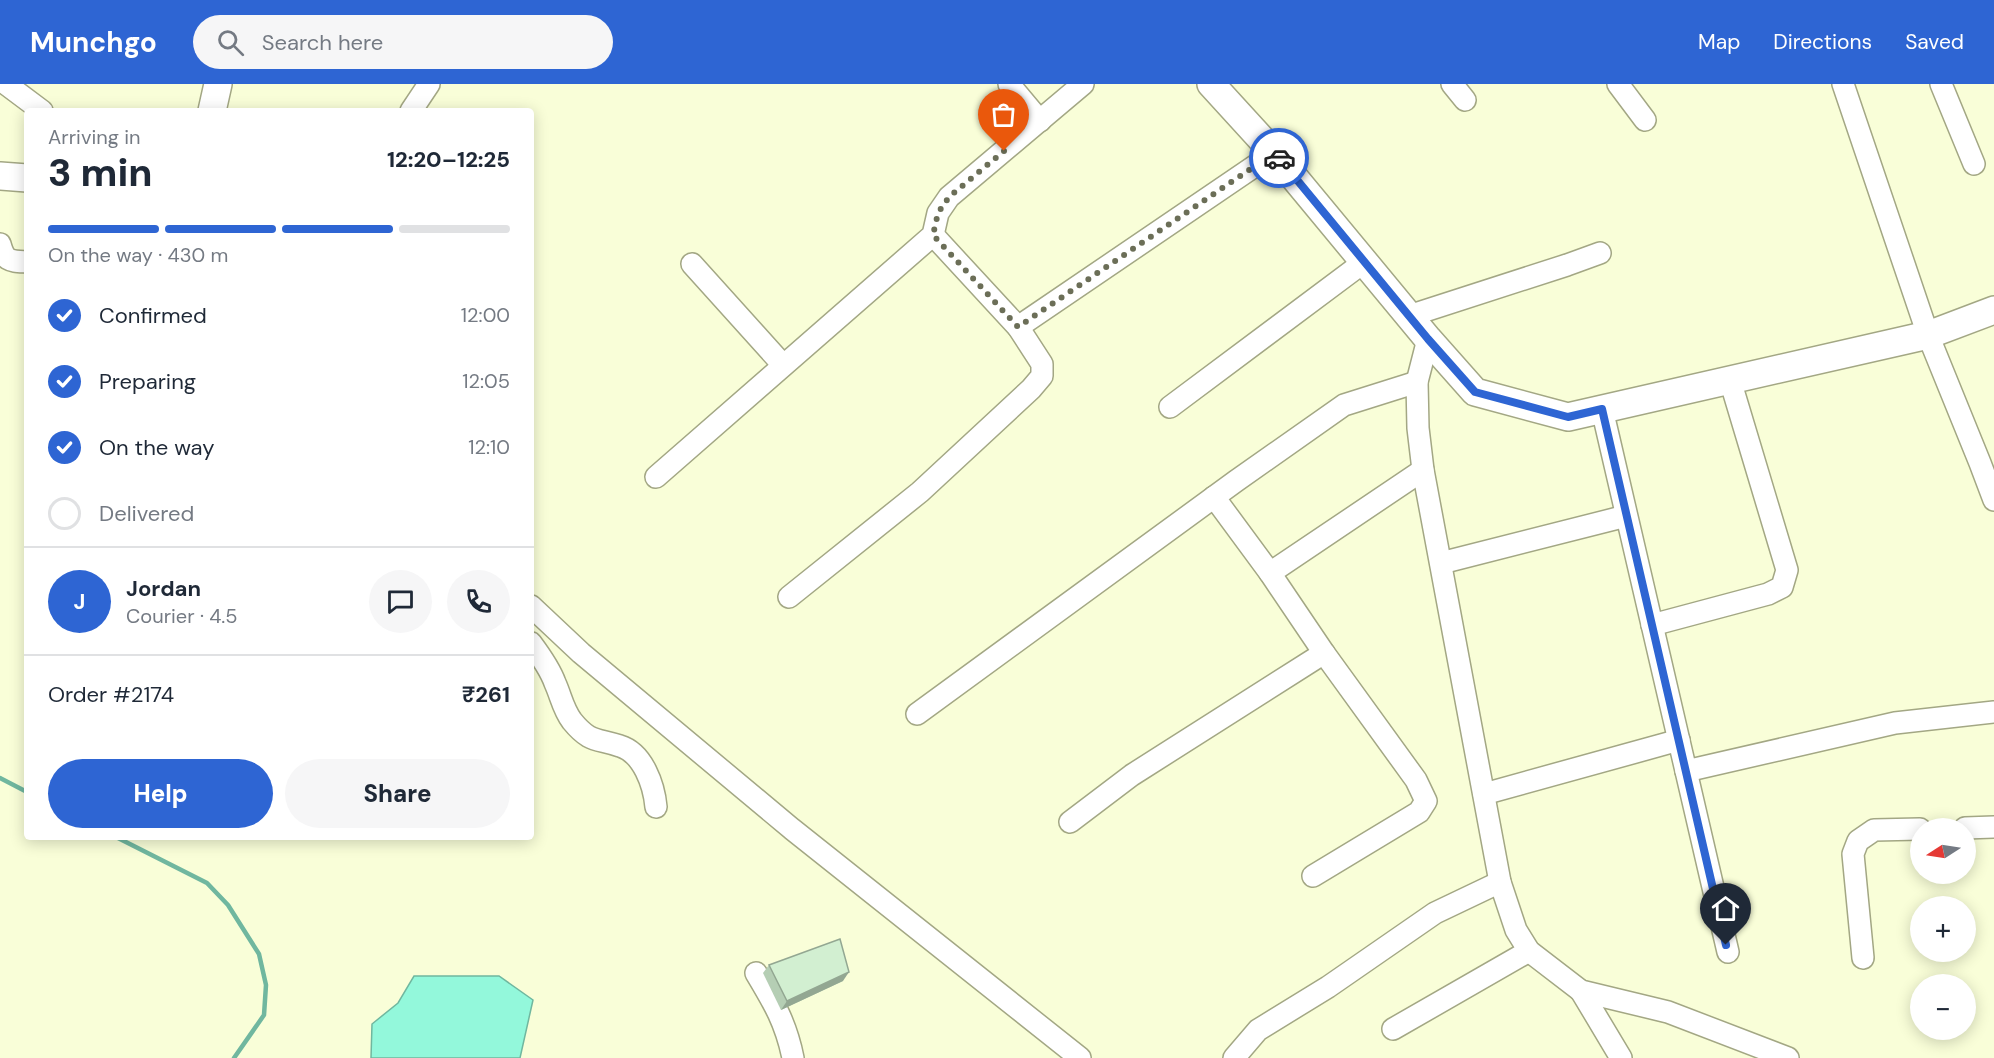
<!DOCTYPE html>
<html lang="en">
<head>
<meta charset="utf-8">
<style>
	:root { --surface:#fff; --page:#f6f6f7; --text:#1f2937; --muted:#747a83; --line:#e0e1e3; --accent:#2e65d3 }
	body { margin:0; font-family:"DM Sans",sans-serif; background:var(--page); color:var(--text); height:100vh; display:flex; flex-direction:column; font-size:22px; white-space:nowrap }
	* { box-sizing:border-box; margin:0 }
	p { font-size:20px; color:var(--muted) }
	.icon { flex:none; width:33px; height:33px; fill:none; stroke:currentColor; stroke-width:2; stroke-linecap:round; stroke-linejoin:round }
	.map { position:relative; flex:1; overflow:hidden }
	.details { position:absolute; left:24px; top:24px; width:510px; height:732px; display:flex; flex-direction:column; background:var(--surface); border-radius:6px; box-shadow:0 3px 15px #0003 }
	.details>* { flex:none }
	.needle { width:39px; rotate:258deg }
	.fabs { position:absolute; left:1910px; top:734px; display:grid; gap:12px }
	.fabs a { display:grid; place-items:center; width:66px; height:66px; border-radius:50%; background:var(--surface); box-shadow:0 3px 15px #0003; font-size:30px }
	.pin { position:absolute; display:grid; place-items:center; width:51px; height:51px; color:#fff; margin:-62px -26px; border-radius:50% 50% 50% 0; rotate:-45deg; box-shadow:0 0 6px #0007 }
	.pin .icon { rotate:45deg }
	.courier { position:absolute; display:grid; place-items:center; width:60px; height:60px; margin:-30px; border:4px solid #2e65d3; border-radius:50%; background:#fff; color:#222; box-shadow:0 2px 8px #0007 }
	.headline em { font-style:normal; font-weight:800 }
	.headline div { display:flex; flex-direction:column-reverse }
	.headline { display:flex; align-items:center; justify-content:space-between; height:102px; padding:0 24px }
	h1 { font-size:39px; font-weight:800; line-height:45px }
	.bar { display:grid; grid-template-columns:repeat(4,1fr); gap:9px 6px; align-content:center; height:72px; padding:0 24px }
	.bar i { height:8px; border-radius:4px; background:var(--line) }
	.bar .on { background:var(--accent) }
	.bar p { grid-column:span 4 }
	.line { display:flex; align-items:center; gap:15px; padding:0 24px; border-top:2px solid var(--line) }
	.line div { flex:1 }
	.round { display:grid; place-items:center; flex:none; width:63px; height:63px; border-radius:32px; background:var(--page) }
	ol { padding:0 24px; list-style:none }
	li { display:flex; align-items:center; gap:18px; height:66px }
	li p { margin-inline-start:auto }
	li .icon { padding:6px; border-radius:50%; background:var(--accent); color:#fff; stroke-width:4 }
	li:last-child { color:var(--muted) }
	li i { width:33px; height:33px; border:3px solid var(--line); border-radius:50% }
	.primary-button { display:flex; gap:12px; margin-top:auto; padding:12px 24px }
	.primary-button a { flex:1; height:69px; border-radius:36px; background:var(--accent); color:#fff; font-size:24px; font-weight:800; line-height:69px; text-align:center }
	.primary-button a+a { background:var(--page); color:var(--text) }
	header { display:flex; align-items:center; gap:36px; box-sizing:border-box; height:84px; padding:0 30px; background:var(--accent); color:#fff }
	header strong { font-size:28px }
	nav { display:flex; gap:33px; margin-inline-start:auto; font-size:21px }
	.search { width:420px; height:54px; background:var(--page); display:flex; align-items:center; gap:15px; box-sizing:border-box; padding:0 21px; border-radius:33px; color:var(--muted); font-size:22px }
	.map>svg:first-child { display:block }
</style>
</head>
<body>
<header>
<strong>Munchgo</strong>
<div class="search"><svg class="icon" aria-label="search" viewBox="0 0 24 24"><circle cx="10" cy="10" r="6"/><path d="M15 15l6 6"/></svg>Search here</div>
<nav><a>Map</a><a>Directions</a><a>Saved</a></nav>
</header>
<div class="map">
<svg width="1994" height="974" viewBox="0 0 1994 974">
	<rect width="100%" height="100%" fill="#f9fed8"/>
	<!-- water -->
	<polygon fill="#93f8db" stroke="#70b79f" stroke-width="1.5" points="414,892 499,892 533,916 520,974 371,974 372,940 398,919"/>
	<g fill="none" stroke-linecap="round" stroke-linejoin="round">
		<!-- stream -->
		<g stroke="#70b79f" stroke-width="4.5">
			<polyline points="0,694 27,708"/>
			<polyline points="116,753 207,799 228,821 259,870 266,901 264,931 234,974"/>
		</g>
		<defs>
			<g id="minor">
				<polyline points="6,0 42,27"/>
				<polyline points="1009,0 1040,37"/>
				<polyline points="1452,0 1465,16"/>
				<polyline points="1618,0 1645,36"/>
				<polyline points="1843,0 1928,251 1980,379 1994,416"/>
				<polyline points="1941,0 1974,80"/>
				<polyline points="411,27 429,0"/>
				<polyline points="933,151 1018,243 1274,69"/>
				<path d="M0 160C5 178 10 177 27 178"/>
				<polyline points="692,180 783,281"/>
				<polyline points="1409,232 1567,181 1600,169"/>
				<polyline points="1428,255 1417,298 1418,344 1423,386 1500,798 1516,846 1529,867 1581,907 1668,928 1788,974"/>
				<polyline points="1170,323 1364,178"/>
				<polyline points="1602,325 1728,868"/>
				<polyline points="656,393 933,151 938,129 949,113 1083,0"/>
				<polyline points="1214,413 1270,489"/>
				<polyline points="1441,479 1626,432"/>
				<polyline points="789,513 920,408 1031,305 1042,292 1042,280 1018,243"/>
				<polyline points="531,522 581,569 792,745 1080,974"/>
				<polyline points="1652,541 1768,510 1782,503 1787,486 1730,296"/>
				<path d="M531 559C540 571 550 585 555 599 561 612 563 625 572 637 590 659 596 654 620 662 643 669 654 701 656 723"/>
				<polyline points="917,630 1236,397 1344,321 1417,298"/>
				<polyline points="1686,687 1895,639 1994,628"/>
				<polyline points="1484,710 1679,656"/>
				<polyline points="1070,738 1132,691 1324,569 1270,489 1423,386"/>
				<polyline points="1965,744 1994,743"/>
				<polyline points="1313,792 1419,728 1426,717 1416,696 1324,569"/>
				<polyline points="1863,874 1853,770 1858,757 1874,746 1920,745"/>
				<path d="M756 889C774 919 786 939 793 974"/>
				<polyline points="1581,907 1621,974"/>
				<polyline points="1393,945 1529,867"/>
				<polyline points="1234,974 1258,946 1328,903 1435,829 1500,798"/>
			</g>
			<g id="major">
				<polyline points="1211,0 1274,69 1428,255 1475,308 1568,333 1928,251 1994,226"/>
				<polyline points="212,27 218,0"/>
				<polyline points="0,92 27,94"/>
			</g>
		</defs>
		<!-- minor casing -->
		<use href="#minor" stroke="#a3a784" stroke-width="24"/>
		<!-- major casing -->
		<use href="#major" stroke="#a3a784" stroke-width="30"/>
		<!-- minor -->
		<use href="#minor" stroke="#fff" stroke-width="21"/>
		<!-- major -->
		<use href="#major" stroke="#fff" stroke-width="27"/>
	</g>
	<!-- wall -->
	<polygon fill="#b5ceb4" points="769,881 843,897 781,926 763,889"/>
	<!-- shaded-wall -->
	<polygon fill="#93a792" points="849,888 843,897 781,926 787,917"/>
	<!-- building -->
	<polygon fill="#d2efd1" stroke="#93a792" stroke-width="1.5" points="840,855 849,888 787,917 769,881"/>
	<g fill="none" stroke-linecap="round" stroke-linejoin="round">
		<!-- done -->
		<polyline stroke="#6b6e57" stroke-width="6" stroke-dasharray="0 10.8" points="1004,67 949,113 938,129 933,151 1018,243 1274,69 1279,74"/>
		<!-- route -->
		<polyline stroke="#2e65d3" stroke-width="8" points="1279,74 1428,255 1475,308 1568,333 1602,325 1726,861"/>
	</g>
</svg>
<div class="fabs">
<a><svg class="needle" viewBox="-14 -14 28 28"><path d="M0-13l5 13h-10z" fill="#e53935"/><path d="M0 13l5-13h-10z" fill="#747a83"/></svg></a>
<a>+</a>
<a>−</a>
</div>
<div class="pin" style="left:1004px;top:67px;background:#ea580c"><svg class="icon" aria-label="bag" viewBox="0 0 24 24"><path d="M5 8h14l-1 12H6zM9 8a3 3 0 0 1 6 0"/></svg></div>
<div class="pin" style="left:1726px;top:861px;background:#1f2937"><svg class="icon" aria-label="home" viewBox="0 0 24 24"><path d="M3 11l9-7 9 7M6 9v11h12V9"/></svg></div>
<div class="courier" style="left:1279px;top:74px"><svg class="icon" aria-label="car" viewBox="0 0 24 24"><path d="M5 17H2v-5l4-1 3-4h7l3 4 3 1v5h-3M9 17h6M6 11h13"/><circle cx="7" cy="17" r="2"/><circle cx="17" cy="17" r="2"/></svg></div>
<section class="details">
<div class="headline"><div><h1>3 min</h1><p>Arriving in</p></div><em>12:20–12:25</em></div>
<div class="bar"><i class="on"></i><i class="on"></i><i class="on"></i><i></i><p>On the way · 430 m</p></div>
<ol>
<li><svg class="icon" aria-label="check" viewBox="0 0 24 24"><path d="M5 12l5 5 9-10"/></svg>Confirmed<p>12:00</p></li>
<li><svg class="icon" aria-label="check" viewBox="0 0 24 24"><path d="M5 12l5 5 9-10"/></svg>Preparing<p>12:05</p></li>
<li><svg class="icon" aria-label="check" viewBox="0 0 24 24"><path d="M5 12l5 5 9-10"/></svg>On the way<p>12:10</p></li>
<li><i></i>Delivered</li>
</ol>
<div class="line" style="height:108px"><b class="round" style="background:var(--accent);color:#fff">J</b><div><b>Jordan</b><p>Courier · 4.5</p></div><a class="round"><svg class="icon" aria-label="chat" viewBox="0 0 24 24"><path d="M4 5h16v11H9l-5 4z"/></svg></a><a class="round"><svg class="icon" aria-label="phone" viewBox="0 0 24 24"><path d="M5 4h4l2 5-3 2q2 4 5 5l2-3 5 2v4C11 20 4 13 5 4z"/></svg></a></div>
<div class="line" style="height:78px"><div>Order #2174</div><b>₹261</b></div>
<div class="primary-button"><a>Help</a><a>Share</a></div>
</section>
</div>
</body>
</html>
